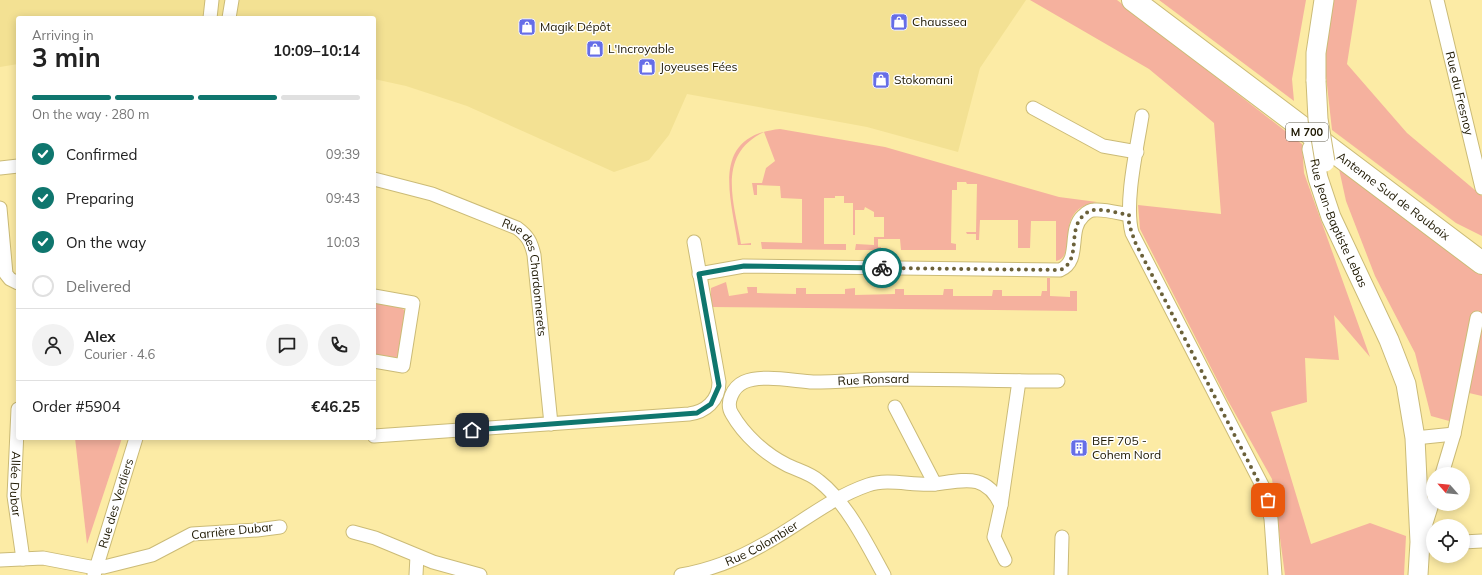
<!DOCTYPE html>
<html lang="en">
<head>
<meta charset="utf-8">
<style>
	:root { --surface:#fff; --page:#f2f2f2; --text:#222; --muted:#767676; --line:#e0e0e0; --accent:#0f766e }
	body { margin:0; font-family:Mulish,sans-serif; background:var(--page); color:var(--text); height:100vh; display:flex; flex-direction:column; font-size:15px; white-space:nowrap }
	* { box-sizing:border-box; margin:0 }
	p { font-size:13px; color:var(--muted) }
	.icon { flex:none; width:22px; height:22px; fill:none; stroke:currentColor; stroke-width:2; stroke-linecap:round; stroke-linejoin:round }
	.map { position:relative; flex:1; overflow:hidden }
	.details { position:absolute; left:16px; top:16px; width:360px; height:424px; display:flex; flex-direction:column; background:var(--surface); border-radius:4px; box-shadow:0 2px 10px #0003 }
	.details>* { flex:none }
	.needle { width:26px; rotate:297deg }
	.tools { position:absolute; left:1426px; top:467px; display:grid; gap:8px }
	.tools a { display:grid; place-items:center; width:44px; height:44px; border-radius:50%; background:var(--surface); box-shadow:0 2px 10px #0003; font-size:20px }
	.pin { position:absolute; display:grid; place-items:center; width:34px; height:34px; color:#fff; margin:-17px; border-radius:8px; box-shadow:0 2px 6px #0006 }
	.courier { position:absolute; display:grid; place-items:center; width:40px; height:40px; margin:-20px; border:3px solid #0f766e; border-radius:50%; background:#fff; color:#222; box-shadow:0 1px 5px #0007 }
	.headline em { font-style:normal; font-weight:700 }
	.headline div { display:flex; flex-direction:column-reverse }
	.headline { display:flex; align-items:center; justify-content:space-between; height:68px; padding:0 16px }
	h1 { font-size:26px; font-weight:700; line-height:30px }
	.bar { display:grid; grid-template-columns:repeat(4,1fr); gap:6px 4px; align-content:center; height:48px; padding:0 16px }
	.bar i { height:5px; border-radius:3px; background:var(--line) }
	.bar .on { background:var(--accent) }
	.bar p { grid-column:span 4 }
	.line { display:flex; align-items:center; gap:10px; padding:0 16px; border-top:1px solid var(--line) }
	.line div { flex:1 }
	.round { display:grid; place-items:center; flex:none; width:42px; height:42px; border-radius:21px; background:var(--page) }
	ol { padding:0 16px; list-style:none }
	li { display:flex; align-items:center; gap:12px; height:44px }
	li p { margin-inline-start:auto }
	li .icon { padding:4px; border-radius:50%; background:var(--accent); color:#fff; stroke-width:4 }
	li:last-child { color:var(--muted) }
	li i { width:22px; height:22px; border:2px solid var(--line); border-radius:50% }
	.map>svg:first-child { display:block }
</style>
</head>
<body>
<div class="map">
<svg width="1482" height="575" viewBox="0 0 1482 575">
	<rect width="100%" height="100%" fill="#fceba5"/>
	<!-- built -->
	<polygon fill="#f3e193" points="0,0 1026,0 980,68 958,152 867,127 687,94 669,135 649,160 614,172 467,106 406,86 374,79 374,18 18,18 18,64 0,67"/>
	<!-- green -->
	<g fill="#f5b19e">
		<polygon points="1030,0 1117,0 1302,144 1304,173 1370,357 1334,315 1339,360 1305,358 1307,402 1271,412 1311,544 1370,523 1406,536 1404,575 1285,575 1272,479 1227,399 1140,229 1138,205 1221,214 1214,123 1149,69"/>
		<polygon points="1159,0 1306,0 1292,79 1294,101"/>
		<polygon points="1332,0 1357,0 1347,64 1407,133 1482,196 1482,236 1456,223 1332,130 1324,58"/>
		<path d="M780 129 885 147 1059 197 1097 202C1051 209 1080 256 1056 261V221H1031L1030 248H1018V220H980L979 240H976V234H967L966 232H976L977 184H967L966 182H957V190H952L951 243 956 244V250H901L900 239H878V247H881V250H855L856 244 874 245V237H884V217H874V212L865 207 864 210H855V235H853V203H844V196H835V198H824V244H846V250L762 249 761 242 802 243V199L781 198 780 186 757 185V195H754L752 183H762L766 168 775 161 764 132C716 155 734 202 741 244L751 243V245H738C731 197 709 136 780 129Z"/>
		<polygon points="1339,169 1482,275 1482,396 1469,393 1460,424 1431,416 1415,353 1375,276 1346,201"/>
		<polygon points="1047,278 1050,278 1050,296 1070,297 1070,291 1077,291 1077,311 711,307 711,288 726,282 729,296 748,293 747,287 757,287 757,293 796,294 796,288 806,288 806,294 845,294 845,289 855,288 855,295 895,294 895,289 904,289 904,295 943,295 944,289 953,289 953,296 992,296 993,290 1002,290 1002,296 1041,296 1042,291 1047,291"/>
		<polygon points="374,302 401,307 407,313 400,355 393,360 374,357"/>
		<polygon points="75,438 122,438 87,544"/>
	</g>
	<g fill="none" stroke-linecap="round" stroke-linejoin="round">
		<defs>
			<g id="street">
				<path id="s1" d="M1437 0 1482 188"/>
				<polyline points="210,18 212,0"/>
				<polyline points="229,18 232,0"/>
				<polyline points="1033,108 1103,146 1137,152"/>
				<path d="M1142 116C1137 148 1124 203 1132 233L1265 491 1271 519 1275 575"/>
				<polyline points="0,168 18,166"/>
				<path id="s2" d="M374 179 432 194 517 228C528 236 531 242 534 255L551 424"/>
				<polyline points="0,208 6,274 10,279 18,283"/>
				<path d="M699 274 744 266 1060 270C1082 261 1067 230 1083 216 1086 213 1090 210 1094 210 1105 209 1118 213 1129 215"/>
				<polyline points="374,296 413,303 403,366 374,361"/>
				<path d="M895 407 935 484C965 480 986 473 1001 505L1019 381"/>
				<path id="s3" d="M18 409 14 496 23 559"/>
				<path d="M374 436 689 414C705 412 719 401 719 382L694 242"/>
				<polyline points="1415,438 1454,434"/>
				<polyline points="1442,474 1454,434 1477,318"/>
				<polyline points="1433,501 1420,542 1433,542"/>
				<polyline points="1001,505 994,537 1005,560"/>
				<polyline points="353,532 375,538 433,562 480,575"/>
				<polyline points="1463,542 1482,541"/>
				<polyline points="0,560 43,558 90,567 104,567 152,555 192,534 257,530 280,527"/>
				<path id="s4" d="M94 575 136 438"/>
				<polyline points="416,575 417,556"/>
				<path id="s5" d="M681 575C711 570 738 559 764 544 799 525 830 498 868 485 888 478 913 486 935 484"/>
				<path id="s6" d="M884 575C867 544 847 503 819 481 810 473 797 470 787 465 765 454 744 435 732 414 725 403 733 387 744 382 762 374 794 381 813 382 840 382 866 379 892 379 947 379 1003 381 1058 381"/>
				<polyline points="1061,575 1062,537"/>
			</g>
			<g id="secondary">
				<polyline points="1316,81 1316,53 1324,0"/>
				<path id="s7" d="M1312 149 1318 178 1331 217 1389 340 1406 384 1415 438 1420 542 1418 575"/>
			</g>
			<g id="highway">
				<path id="s8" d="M1133 0 1482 263"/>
			</g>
		</defs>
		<!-- street casing -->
		<use href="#street" stroke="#cbbb77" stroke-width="15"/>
		<!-- secondary casing -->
		<use href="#secondary" stroke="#cbbb77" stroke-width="21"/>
		<!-- highway casing -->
		<use href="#highway" stroke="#cbbb77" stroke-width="24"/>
		<!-- street -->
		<use href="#street" stroke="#fff" stroke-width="13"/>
		<!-- secondary -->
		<use href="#secondary" stroke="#fff" stroke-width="19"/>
		<!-- highway -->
		<use href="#highway" stroke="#fff" stroke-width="22"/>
		<defs>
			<polyline id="secondary-bridge" points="1316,81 1318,119 1325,162"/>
		</defs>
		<!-- secondary-bridge casing -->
		<use href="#secondary-bridge" stroke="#cbbb77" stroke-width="21" stroke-linecap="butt"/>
		<!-- secondary-bridge -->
		<use href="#secondary-bridge" stroke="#fff" stroke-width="19"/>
	</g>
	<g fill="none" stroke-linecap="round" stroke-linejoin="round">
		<!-- done -->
		<path stroke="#6b613a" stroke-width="4" stroke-dasharray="0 7.2" d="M882 268 1060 270C1082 261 1067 230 1083 216 1086 213 1090 210 1094 210 1105 209 1118 213 1129 215V224L1135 242 1268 500"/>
		<!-- route -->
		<polyline stroke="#0f766e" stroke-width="5" points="472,430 697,413 711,404 719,386 699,274 744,266 882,268"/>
	</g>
	<!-- icons -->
	<defs>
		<symbol id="shop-square" viewBox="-11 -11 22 22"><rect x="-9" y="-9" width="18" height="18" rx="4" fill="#666ee7" stroke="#fff"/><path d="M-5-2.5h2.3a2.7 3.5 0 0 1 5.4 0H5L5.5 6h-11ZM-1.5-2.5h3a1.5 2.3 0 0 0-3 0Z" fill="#fff"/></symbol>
		<symbol id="building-square" viewBox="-11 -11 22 22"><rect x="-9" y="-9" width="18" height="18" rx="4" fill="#666ee7" stroke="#fff"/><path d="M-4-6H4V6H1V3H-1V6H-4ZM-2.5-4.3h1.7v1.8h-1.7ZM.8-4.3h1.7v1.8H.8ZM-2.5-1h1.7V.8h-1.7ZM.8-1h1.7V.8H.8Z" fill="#fff"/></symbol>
	</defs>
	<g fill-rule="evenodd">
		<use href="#shop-square" x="889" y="12" width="20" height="20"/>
		<use href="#shop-square" x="517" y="17" width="20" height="20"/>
		<use href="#shop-square" x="585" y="39" width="20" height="20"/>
		<use href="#shop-square" x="637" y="57" width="20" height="20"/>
		<use href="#shop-square" x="871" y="70" width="20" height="20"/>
		<use href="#building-square" x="1069" y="438" width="20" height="20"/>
	</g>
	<g text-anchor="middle" stroke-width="3" stroke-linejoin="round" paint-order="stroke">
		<!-- shield labels -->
		<rect fill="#fff" stroke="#615d4c" stroke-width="1" x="1286" y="123" width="42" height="18" rx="3"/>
		<g font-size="11" font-weight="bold" fill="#1d1700">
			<text x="1307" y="136">M 700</text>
		</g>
		<!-- poi labels -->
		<g font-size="12" fill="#1d1700" stroke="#fff" text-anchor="start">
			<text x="912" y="26">Chaussea</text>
			<text x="540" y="31">Magik Dépôt</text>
			<text x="608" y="53">L'Incroyable</text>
			<text x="660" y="71">Joyeuses Fées</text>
			<text x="894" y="84">Stokomani</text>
			<text x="1092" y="445">BEF 705 -<tspan x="1092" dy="14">Cohem Nord</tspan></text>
		</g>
		<!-- street labels -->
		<g font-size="12" fill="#1d1700" stroke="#fff">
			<text dy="4" stroke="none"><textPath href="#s1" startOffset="96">Rue du Fresnoy</textPath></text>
			<text dy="4" stroke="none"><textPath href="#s8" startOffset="326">Antenne Sud de Roubaix</textPath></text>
			<text dy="4" stroke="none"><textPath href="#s7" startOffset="79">Rue Jean-Baptiste Lebas</textPath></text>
			<text dy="4" stroke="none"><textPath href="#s2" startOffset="201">Rue des Chardonnerets</textPath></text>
			<text dy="4" stroke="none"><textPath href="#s6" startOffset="395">Rue Ronsard</textPath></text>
			<text dy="4" stroke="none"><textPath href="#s3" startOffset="75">Allée Dubar</textPath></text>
			<text dy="4" stroke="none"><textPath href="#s4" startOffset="75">Rue des Verdiers</textPath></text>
			<text transform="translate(232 531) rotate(-6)" y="4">Carrière Dubar</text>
			<text dy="4" stroke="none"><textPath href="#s5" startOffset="87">Rue Colombier</textPath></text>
		</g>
	</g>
</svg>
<div class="tools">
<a><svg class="needle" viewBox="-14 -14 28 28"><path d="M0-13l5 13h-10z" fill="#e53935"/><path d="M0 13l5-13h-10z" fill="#767676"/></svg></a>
<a><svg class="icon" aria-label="locate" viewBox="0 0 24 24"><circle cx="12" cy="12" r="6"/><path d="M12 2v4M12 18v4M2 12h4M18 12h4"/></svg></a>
</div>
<div class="pin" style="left:1268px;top:500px;background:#ea580c"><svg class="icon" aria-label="bag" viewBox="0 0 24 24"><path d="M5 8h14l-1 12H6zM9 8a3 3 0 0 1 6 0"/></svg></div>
<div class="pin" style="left:472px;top:430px;background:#1f2937"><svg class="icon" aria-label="home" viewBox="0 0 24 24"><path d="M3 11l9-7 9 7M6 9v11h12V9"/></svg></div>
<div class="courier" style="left:882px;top:268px"><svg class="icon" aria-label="bike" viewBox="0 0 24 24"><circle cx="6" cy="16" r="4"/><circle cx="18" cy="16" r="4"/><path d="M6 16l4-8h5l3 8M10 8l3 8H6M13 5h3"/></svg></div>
<section class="details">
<div class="headline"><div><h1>3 min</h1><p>Arriving in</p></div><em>10:09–10:14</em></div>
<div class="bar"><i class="on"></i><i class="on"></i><i class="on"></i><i></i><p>On the way · 280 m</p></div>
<ol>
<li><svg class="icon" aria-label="check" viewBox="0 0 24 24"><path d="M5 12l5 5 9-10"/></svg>Confirmed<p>09:39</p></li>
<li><svg class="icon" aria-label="check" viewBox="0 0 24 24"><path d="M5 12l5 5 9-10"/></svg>Preparing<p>09:43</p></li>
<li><svg class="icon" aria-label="check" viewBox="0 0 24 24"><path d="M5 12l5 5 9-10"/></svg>On the way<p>10:03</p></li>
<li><i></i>Delivered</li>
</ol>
<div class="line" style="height:72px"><a class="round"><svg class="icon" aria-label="person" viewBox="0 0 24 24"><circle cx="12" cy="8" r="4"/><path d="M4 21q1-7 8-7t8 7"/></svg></a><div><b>Alex</b><p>Courier · 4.6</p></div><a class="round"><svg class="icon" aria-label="chat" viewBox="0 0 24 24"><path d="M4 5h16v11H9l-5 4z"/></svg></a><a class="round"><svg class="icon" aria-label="phone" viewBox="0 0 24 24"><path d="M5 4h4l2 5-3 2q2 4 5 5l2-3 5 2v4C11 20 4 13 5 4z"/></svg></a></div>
<div class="line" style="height:52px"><div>Order #5904</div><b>€46.25</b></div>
</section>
</div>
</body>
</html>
